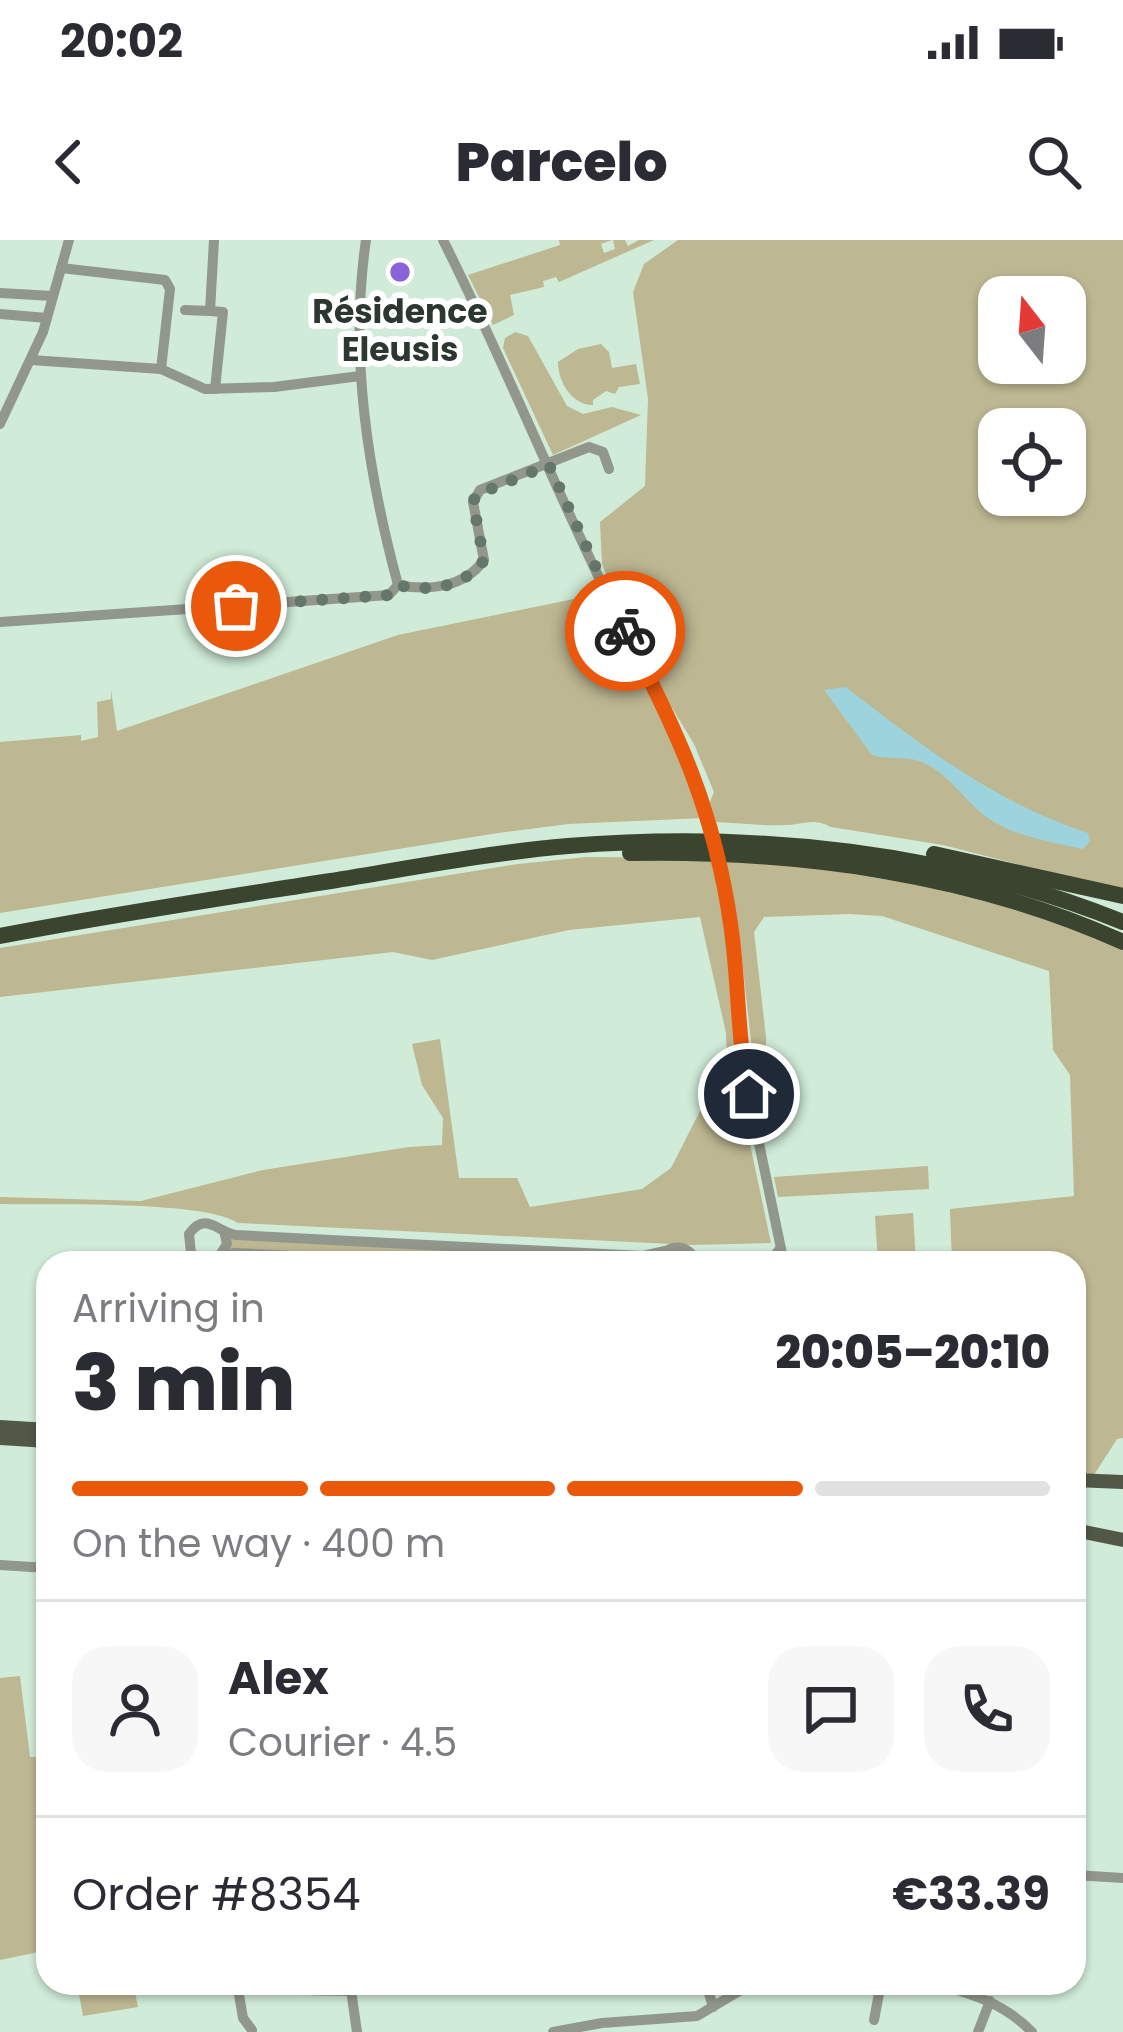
<!DOCTYPE html>
<html lang="en">
<head>
<meta charset="utf-8">
<style>
	:root { --surface:#fff; --page:#f7f7f7; --text:#2b2b33; --muted:#7c7c81; --line:#e1e1e2; --accent:#ea580c }
	body { margin:0; font-family:Poppins,sans-serif; background:var(--page); color:var(--text); height:100vh; display:flex; flex-direction:column; font-size:45px; white-space:nowrap }
	* { box-sizing:border-box; margin:0 }
	p { font-size:39px; color:var(--muted) }
	.icon { flex:none; width:66px; height:66px; fill:none; stroke:currentColor; stroke-width:2; stroke-linecap:round; stroke-linejoin:round }
	.map { position:relative; flex:1; overflow:hidden }
	.sheet { position:absolute; left:36px; top:1011px; width:1050px; height:744px; display:flex; flex-direction:column; background:var(--surface); border-radius:36px; box-shadow:0 3px 9px #0004 }
	.sheet>* { flex:none }
	.needle { width:78px; rotate:343deg }
	.buttons { position:absolute; left:978px; top:36px; display:grid; gap:24px }
	.buttons a { display:grid; place-items:center; width:108px; height:108px; border-radius:24px; background:var(--surface); box-shadow:0 3px 9px #0004; font-size:60px }
	.pin { position:absolute; display:grid; place-items:center; width:102px; height:102px; color:#fff; margin:-51px; border:6px solid #fff; border-radius:50%; box-shadow:0 3px 12px #0007 }
	.courier { position:absolute; display:grid; place-items:center; width:120px; height:120px; margin:-60px; border:9px solid #ea580c; border-radius:50%; background:#fff; color:#222; box-shadow:0 3px 15px #0007 }
	.overview em { font-style:normal; font-weight:800 }
	.overview div { display:flex; flex-direction:column-reverse }
	.overview { display:flex; align-items:center; justify-content:space-between; height:204px; padding:0 36px }
	h1 { font-size:78px; font-weight:800; line-height:90px }
	.bar { display:grid; grid-template-columns:repeat(4,1fr); gap:18px 12px; align-content:center; height:144px; padding:0 36px }
	.bar i { height:15px; border-radius:9px; background:var(--line) }
	.bar .current { background:var(--accent) }
	.bar p { grid-column:span 4 }
	.line { display:flex; align-items:center; gap:30px; padding:0 36px; border-top:3px solid var(--line) }
	.line div { flex:1 }
	.round { display:grid; place-items:center; flex:none; width:126px; height:126px; border-radius:36px; background:var(--page) }
	.status { display:flex; justify-content:space-between; align-items:center; height:84px; padding:0 60px; background:var(--surface); direction:ltr }
	.status svg { height:33px; fill:currentColor }
	header { display:flex; justify-content:space-between; align-items:center; height:156px; padding:0 36px; background:var(--surface); font-size:54px; font-weight:800 }
	.map>svg:first-child { display:block }
</style>
</head>
<body>
<div class="status"><b>20:02</b><svg viewBox="0 0 49 12"><path d="M0 12V9h3v3zM5 12V6h3v6zM10 12V3h3v9zM15 12V0h3v12zM26 1h20v11H26zM47 4h2v5h-2z"/></svg></div>
<header><svg class="icon" aria-label="back" viewBox="0 0 24 24"><path d="M15 5l-7 7 7 7"/></svg>Parcelo<svg class="icon" aria-label="search" viewBox="0 0 24 24"><circle cx="10" cy="10" r="6"/><path d="M15 15l6 6"/></svg></header>
<div class="map">
<svg width="1123" height="1792" viewBox="0 0 1123 1792">
	<rect width="100%" height="100%" fill="#d0ebd8"/>
	<!-- green -->
	<g fill="#bdb792" fill-rule="evenodd">
		<polygon points="559,0 612,0 601,4 604,13 615,9 613,0 625,0 628,6 639,0 654,0 559,42 556,37 543,41 544,47 510,55 514,75 493,85 468,35 560,5"/>
		<path d="M678 0H1123V651L943 605 831 587C812 577 804 585 785 585 762 586 739 583 716 582L710 562 714 552 694 504 663 453 611 346 602 324 600 282 645 246 648 159 633 52 644 24ZM999 57H1065V123H999ZM999 189H1065V255H999Z"/>
		<polygon points="515,92 528,96 567,166 583,174 612,167 641,175 553,215 503,108 505,98"/>
		<path d="M601 104 609 112 612 128 636 124 640 144 619 147 615 154 606 151 593 160V165C572 165 558 142 558 122L578 109Z"/>
		<polygon points="603,353 693,541 703,578 568,584 498,593 0,673 0,502 81,495 81,501 98,497 97,462 111,459 111,450 117,491 398,395"/>
		<path d="M587 617 711 618 725 689 738 848 771 1003 692 1005 238 983C205 960 48 965 0 964V957L141 961 263 930 409 907 442 905 443 878 422 845 412 804 440 799 459 938H517L530 967 642 949 671 928 727 818 726 793 700 677 569 690 432 720 393 712 0 757V708L518 624Z"/>
		<polygon points="725,617 775,621 972,654 1123,705 1123,1198 1117,1199 1092,1238 1074,1234 1074,1023 952,1023 950,969 1074,956 1070,835 1053,810 1049,731 882,676 850,674 764,677 754,692 766,797 766,832 776,841 758,864 739,692"/>
		<polygon points="928,926 929,949 778,957 774,937"/>
		<polygon points="913,973 916,1023 878,1023 875,976"/>
		<polygon points="231,998 657,1019 657,1023 511,1023 230,1009"/>
		<polygon points="20,1436 30,1517 36,1517 44,1574 48,1574 48,1710 0,1720 0,1438"/>
		<polygon points="133,1743 138,1767 83,1776 77,1744"/>
	</g>
	<!-- water -->
	<path fill="#9dd3dd" d="M846 447C920 505 998 564 1088 593L1090 601 1083 609C1051 602 1010 596 984 575 962 558 947 531 919 521 905 516 887 520 872 515L824 450Z"/>
	<g fill="none" stroke-linecap="round" stroke-linejoin="round">
		<!-- minor -->
		<g stroke="#92978c" stroke-width="10">
			<polyline points="214,0 210,71 223,72 215,149"/>
			<path d="M366 0C349 116 368 233 398 345"/>
			<path d="M443 0C500 113 547 230 602 344 638 419 683 491 706 571"/>
			<polyline points="61,28 165,40 170,49 161,129"/>
			<polyline points="0,53 53,56"/>
			<polyline points="185,70 210,71"/>
			<polyline points="0,74 47,78"/>
			<polyline points="31,120 161,129 205,149 274,147 360,136"/>
			<polyline points="0,184 43,92 69,0"/>
			<path d="M398 345C428 351 464 348 484 320L473 262 480 250 589 207 603 212 609 229"/>
			<polyline points="0,382 389,355 398,345"/>
			<polyline points="718,622 732,693 747,846 784,1023"/>
			<path d="M224 991 227 1004 218 1018 205 1021 191 1013 189 994C206 971 217 992 236 995L643 1016 665 1011"/>
			<polyline points="221,1016 235,1013 432,1023"/>
			<polyline points="693,1016 769,1022 780,1009"/>
			<path d="M657 1023C665 1004 685 1002 696 1020"/>
			<polyline points="0,1325 48,1328"/>
			<polyline points="1074,1635 1123,1638"/>
			<polyline points="237,1743 243,1778 252,1790"/>
			<polyline points="287,1743 298,1750 351,1751"/>
			<polyline points="350,1743 357,1792"/>
			<polyline points="706,1743 713,1767"/>
			<path d="M934 1743C972 1754 1004 1763 1032 1792"/>
			<polyline points="874,1780 881,1743"/>
			<polyline points="553,1792 602,1783 697,1776 753,1743"/>
			<polyline points="978,1792 990,1761"/>
		</g>
		<!-- major -->
		<g stroke="#515946" stroke-width="14">
			<polyline points="0,1187 48,1190"/>
			<polyline points="0,1198 48,1201"/>
			<polyline points="1074,1240 1123,1242"/>
			<polyline points="1074,1290 1123,1300"/>
		</g>
		<!-- highway -->
		<g stroke="#3a442e" stroke-width="16">
			<path d="M630 613C796 610 971 633 1123 702"/>
			<polyline points="934,614 1123,656"/>
			<path d="M0 696C108 675 216 659 324 642 405 629 486 613 568 606 756 591 947 611 1123 682"/>
		</g>
		<!-- minor-bridge -->
		<polyline stroke="#92978c" stroke-width="10" points="706,571 718,622"/>
	</g>
	<g fill="none" stroke-linecap="round" stroke-linejoin="round">
		<!-- done -->
		<path stroke="#65766a" stroke-width="12" stroke-dasharray="0 21.6" d="M236 366 389 355 398 345C428 352 464 348 484 320L473 262 476 255 549 225 625 391"/>
		<!-- route -->
		<path stroke="#ea580c" stroke-width="15" d="M625 391C678 492 715 572 731 687 739 742 737 799 749 854"/>
	</g>
	<!-- markers -->
	<circle fill="#8a62dd" stroke="#fff" stroke-width="4.5" cx="400" cy="32" r="12"/>
	<g text-anchor="middle" stroke-width="12" stroke-linejoin="round" paint-order="stroke">
		<!-- poi labels -->
		<g font-size="33" font-weight="bold" fill="#2c372f" stroke="#fff">
			<text x="400" y="83">Résidence<tspan x="400" dy="38">Eleusis</tspan></text>
		</g>
	</g>
</svg>
<div class="buttons">
<a><svg class="needle" viewBox="-14 -14 28 28"><path d="M0-13l5 13h-10z" fill="#e53935"/><path d="M0 13l5-13h-10z" fill="#7c7c81"/></svg></a>
<a><svg class="icon" aria-label="locate" viewBox="0 0 24 24"><circle cx="12" cy="12" r="6"/><path d="M12 2v4M12 18v4M2 12h4M18 12h4"/></svg></a>
</div>
<div class="pin" style="left:236px;top:366px;background:#ea580c"><svg class="icon" aria-label="bag" viewBox="0 0 24 24"><path d="M5 8h14l-1 12H6zM9 8a3 3 0 0 1 6 0"/></svg></div>
<div class="pin" style="left:749px;top:854px;background:#1f2937"><svg class="icon" aria-label="home" viewBox="0 0 24 24"><path d="M3 11l9-7 9 7M6 9v11h12V9"/></svg></div>
<div class="courier" style="left:625px;top:391px"><svg class="icon" aria-label="bike" viewBox="0 0 24 24"><circle cx="6" cy="16" r="4"/><circle cx="18" cy="16" r="4"/><path d="M6 16l4-8h5l3 8M10 8l3 8H6M13 5h3"/></svg></div>
<section class="sheet">
<div class="overview"><div><h1>3 min</h1><p>Arriving in</p></div><em>20:05–20:10</em></div>
<div class="bar"><i class="current"></i><i class="current"></i><i class="current"></i><i></i><p>On the way · 400 m</p></div>
<div class="line" style="height:216px"><a class="round"><svg class="icon" aria-label="person" viewBox="0 0 24 24"><circle cx="12" cy="8" r="4"/><path d="M4 21q1-7 8-7t8 7"/></svg></a><div><b>Alex</b><p>Courier · 4.5</p></div><a class="round"><svg class="icon" aria-label="chat" viewBox="0 0 24 24"><path d="M4 5h16v11H9l-5 4z"/></svg></a><a class="round"><svg class="icon" aria-label="phone" viewBox="0 0 24 24"><path d="M5 4h4l2 5-3 2q2 4 5 5l2-3 5 2v4C11 20 4 13 5 4z"/></svg></a></div>
<div class="line" style="height:156px"><div>Order #8354</div><b>€33.39</b></div>
</section>
</div>
</body>
</html>
